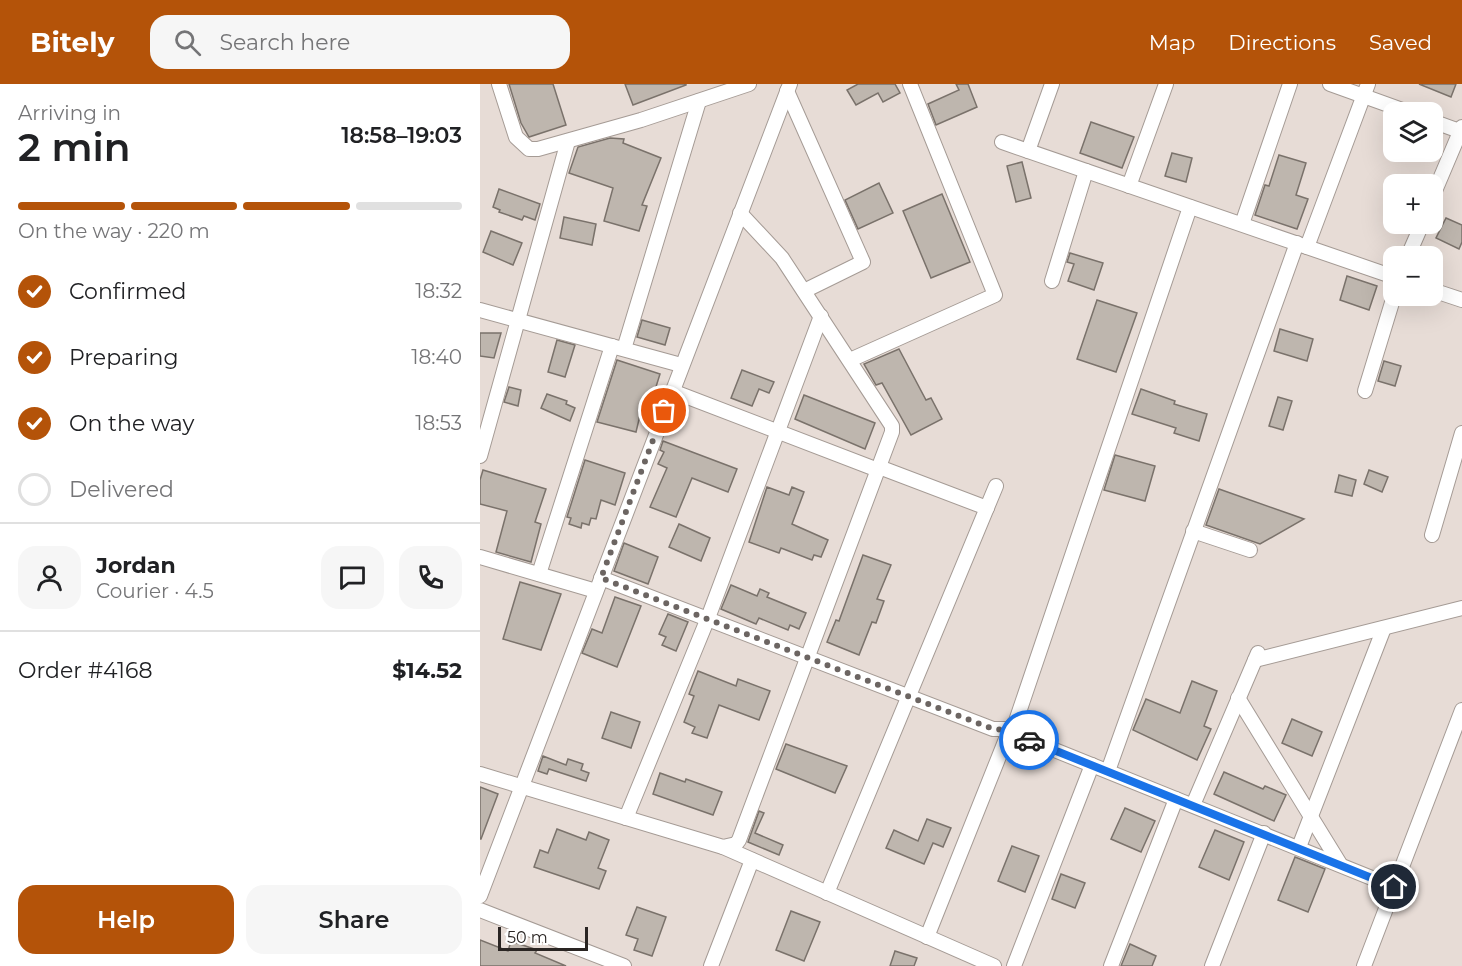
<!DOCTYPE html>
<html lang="en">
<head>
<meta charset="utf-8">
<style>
	:root { --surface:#fff; --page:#f6f6f6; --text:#202124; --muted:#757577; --line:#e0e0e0; --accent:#b45309 }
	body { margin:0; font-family:Montserrat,sans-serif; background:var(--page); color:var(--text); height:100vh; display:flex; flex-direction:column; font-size:22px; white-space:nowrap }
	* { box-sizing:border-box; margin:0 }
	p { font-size:20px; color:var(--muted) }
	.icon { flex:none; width:33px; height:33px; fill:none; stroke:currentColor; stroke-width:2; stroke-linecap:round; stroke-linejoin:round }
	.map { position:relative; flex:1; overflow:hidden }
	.drawer { display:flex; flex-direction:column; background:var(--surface); width:480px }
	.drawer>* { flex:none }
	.buttons { position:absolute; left:903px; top:18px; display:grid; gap:12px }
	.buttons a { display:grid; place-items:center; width:60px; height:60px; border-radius:12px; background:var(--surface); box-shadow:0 6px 24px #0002; font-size:30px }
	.scale { position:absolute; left:18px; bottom:15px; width:90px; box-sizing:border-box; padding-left:6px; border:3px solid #2a2523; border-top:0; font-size:16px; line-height:21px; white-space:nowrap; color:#2a2523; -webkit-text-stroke:4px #fff; paint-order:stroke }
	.pin { position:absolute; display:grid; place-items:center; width:51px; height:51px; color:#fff; margin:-26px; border:3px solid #fff; border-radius:50%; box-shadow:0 2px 6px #0007 }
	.courier { position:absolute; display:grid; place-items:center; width:60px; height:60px; margin:-30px; border:4px solid #1a73e8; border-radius:50%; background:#fff; color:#222; box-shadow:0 2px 8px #0007 }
	.overview em { font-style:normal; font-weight:600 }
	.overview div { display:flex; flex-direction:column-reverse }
	.overview { display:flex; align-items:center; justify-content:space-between; height:102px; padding:0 18px }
	h1 { font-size:39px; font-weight:600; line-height:45px }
	.bar { display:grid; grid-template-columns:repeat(4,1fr); gap:9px 6px; align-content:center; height:72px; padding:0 18px }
	.bar i { height:8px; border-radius:4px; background:var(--line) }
	.bar .selected { background:var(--accent) }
	.bar p { grid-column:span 4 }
	.line { display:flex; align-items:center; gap:15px; padding:0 18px; border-top:2px solid var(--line) }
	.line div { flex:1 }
	.round { display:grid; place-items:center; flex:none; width:63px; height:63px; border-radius:18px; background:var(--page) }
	ol { padding:0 18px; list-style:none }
	li { display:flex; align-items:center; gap:18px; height:66px }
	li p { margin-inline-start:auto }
	li .icon { padding:6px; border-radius:50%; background:var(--accent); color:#fff; stroke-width:4 }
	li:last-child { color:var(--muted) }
	li i { width:33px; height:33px; border:3px solid var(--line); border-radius:50% }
	.button { display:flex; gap:12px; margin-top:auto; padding:12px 18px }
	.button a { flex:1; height:69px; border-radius:18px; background:var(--accent); color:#fff; font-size:24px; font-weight:600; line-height:69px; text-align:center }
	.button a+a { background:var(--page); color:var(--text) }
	header { display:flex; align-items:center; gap:36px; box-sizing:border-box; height:84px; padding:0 30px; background:var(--accent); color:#fff }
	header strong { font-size:28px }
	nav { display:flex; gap:33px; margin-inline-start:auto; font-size:21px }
	.search { width:420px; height:54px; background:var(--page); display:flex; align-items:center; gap:15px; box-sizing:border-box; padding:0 21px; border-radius:18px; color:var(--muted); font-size:22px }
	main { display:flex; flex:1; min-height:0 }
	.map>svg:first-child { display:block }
</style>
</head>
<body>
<header>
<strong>Bitely</strong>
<div class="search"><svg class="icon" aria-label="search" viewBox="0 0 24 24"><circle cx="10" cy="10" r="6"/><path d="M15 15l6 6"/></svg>Search here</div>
<nav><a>Map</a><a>Directions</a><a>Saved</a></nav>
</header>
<main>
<section class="drawer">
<div class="overview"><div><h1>2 min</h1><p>Arriving in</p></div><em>18:58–19:03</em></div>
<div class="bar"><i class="selected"></i><i class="selected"></i><i class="selected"></i><i></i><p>On the way · 220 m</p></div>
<ol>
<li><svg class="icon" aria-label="check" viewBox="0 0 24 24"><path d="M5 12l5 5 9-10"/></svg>Confirmed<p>18:32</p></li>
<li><svg class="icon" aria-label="check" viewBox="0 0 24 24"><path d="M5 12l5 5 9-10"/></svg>Preparing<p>18:40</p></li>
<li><svg class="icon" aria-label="check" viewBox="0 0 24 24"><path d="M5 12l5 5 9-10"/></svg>On the way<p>18:53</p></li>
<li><i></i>Delivered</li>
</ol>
<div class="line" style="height:108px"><a class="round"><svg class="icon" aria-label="person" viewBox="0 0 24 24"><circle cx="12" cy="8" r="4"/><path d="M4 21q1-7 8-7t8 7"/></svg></a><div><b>Jordan</b><p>Courier · 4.5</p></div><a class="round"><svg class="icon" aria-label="chat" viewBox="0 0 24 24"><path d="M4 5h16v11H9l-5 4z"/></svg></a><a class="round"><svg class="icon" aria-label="phone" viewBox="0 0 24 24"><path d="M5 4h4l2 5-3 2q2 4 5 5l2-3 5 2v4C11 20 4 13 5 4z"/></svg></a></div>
<div class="line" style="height:78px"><div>Order #4168</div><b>$14.52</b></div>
<div class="button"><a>Help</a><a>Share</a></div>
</section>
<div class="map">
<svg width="982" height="882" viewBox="0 0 982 882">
	<rect width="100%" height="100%" fill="#e7dcd6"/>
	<!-- building -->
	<g fill="#beb6ae" stroke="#7a726b" stroke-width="1.5">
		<polygon points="29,0 73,0 86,41 49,53 41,39"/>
		<polygon points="145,0 206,0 206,1 153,21"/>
		<polygon points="378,0 415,0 420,9 403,18 398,9 376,21 367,6"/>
		<polygon points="476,0 488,0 497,23 456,41 448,20 479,6"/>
		<polygon points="939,0 976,0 971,13"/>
		<polygon points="611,38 654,53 642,84 600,69"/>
		<polygon points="130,54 144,55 143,59 181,74 162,121 167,122 159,147 124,137 133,104 89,89 98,63"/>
		<polygon points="692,69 712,74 706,98 685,92"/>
		<polygon points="799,71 826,79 816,111 828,115 817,145 775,131 785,101 789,102"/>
		<polygon points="542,78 551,114 536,118 527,82"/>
		<polygon points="399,99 413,129 378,145 365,116"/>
		<polygon points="19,105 60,120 55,136 44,132 42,136 19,128 20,126 13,123"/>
		<polygon points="462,110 490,178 451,194 423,127"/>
		<polygon points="84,133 116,140 112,161 80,154"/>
		<polygon points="966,134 982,141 982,158 979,165 956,154"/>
		<polygon points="11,147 42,159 33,181 3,168"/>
		<polygon points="590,169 623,179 614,206 588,197 594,180 587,178"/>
		<polygon points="867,192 897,202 889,226 860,216"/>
		<polygon points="617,216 657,229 636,288 597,275"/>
		<polygon points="162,236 190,244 185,261 157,253"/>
		<polygon points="800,245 833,255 827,277 794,267"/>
		<polygon points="0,249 21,249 14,274 0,272"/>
		<polygon points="77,256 95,261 85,293 68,288"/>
		<polygon points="419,265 446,316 451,314 462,335 431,351 402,299 396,301 384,280"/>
		<polygon points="137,276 180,290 170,322 163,319 156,348 117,338"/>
		<polygon points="904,277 921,282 915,302 898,297"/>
		<polygon points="262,286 294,298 289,309 279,305 272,322 251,314"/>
		<polygon points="29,303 41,306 38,322 24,318"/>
		<polygon points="661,305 695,317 694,320 727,330 719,357 694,349 696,344 652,330"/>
		<polygon points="67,310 87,317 86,320 95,324 90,337 61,324"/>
		<polygon points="324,311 395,339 385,365 315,335"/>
		<polygon points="798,313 812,317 803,346 789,342"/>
		<polygon points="183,357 257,385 248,408 212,394 196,433 170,423 187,384 178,380 184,368 180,366"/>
		<polygon points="635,371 675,382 665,417 624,406"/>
		<polygon points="105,376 145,389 135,421 121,416 116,435 111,434 109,441 102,439 101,444 89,440 91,434 87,433"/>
		<polygon points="3,386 66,405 55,438 61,440 51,478 16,468 27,427 0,420 0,396"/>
		<polygon points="889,386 908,393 902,408 884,400"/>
		<polygon points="859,391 876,396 872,412 855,408"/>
		<polygon points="287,403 309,411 312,403 324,408 312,440 348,456 341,473 334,471 332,476 301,464 299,469 269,458"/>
		<polygon points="739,405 824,435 780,460 726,441"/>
		<polygon points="199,440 230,454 221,477 189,463"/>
		<polygon points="144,459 178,473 168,500 134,487"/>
		<polygon points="383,471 411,481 397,515 404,517 396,539 392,538 379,571 347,558 356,536 359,537"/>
		<polygon points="40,498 81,510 61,566 23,555"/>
		<polygon points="251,501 277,512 280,505 289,509 287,513 326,529 319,545 310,541 308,546 279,534 276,540 241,525"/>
		<polygon points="135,513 161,522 137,583 102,569 112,545 122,549"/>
		<polygon points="188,530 208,538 196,567 182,561 186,553 179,550"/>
		<polygon points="218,587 256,602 258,595 290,607 279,636 239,621 227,654 212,649 215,643 204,638 214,612 209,610"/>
		<polygon points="712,597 737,607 724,642 731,645 717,676 653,646 666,615 700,629"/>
		<polygon points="131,628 160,638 151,664 122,654"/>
		<polygon points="812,635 842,648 832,672 802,659"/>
		<polygon points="306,660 367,682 355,709 296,685"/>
		<polygon points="63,672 86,681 88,675 103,680 101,686 109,689 106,697 69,685 67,690 58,687"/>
		<polygon points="744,688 783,705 785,702 806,711 794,737 734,710"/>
		<polygon points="180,689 205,698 206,695 242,708 233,731 173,710"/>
		<polygon points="0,703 18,710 1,755 0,755"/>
		<polygon points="645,724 675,737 661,768 631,755"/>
		<polygon points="279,727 284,729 275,749 303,761 299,771 268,758"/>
		<polygon points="447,735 471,744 463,763 453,759 444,780 406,764 414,746 438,757"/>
		<polygon points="77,745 106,756 109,748 129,756 118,784 126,787 119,805 54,783 60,766 68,769"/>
		<polygon points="735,746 764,758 749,796 719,783"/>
		<polygon points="532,762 559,772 545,808 518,797"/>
		<polygon points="815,773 845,785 828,828 798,816"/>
		<polygon points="581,790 605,799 595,824 572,815"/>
		<polygon points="157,823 186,833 172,872 154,866 158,855 146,851"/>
		<polygon points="311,827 340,838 324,877 296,866"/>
		<polygon points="0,856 28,867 31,857 57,866 55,869 86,882 0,882"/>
		<polygon points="650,860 676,872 672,882 641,882"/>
		<polygon points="415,867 437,874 434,882 410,882"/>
	</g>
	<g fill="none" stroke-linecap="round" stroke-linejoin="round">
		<defs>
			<g id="minor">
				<polyline points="19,0 36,53 49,65 58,65 161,36 269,0"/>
				<polyline points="850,0 928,28"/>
				<polyline points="307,7 383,178 324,207"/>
				<polyline points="952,37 982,48"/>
				<polyline points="522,58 914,193"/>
				<polyline points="548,67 572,0"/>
				<polyline points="649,102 686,0"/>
				<polyline points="952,114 982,43"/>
				<polyline points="762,140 810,0"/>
				<polyline points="827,163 888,0"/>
				<polyline points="928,172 942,140"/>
				<polyline points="572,197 606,87"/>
				<polyline points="952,206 982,216"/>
				<polyline points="0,226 201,281"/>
				<polyline points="144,265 219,17"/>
				<polyline points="370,276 515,211 430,0"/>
				<polyline points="192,307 398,386"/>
				<polyline points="885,307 914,212"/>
				<polyline points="0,372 88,57"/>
				<polyline points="399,383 507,424"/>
				<polyline points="713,447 770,466"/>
				<polyline points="952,451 982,349"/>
				<polyline points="0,473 116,507"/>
				<polyline points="59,490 132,262"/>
				<polyline points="121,494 513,645 530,645 536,637 710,123"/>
				<polyline points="775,576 982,524"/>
				<polyline points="758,614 860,780"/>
				<polyline points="525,646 914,803"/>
				<polyline points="628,687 817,159"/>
				<polyline points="0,690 243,763 256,760 259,756 412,348 412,342 302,174 260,129"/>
				<polyline points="713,721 778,569"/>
				<polyline points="146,734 228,534 341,232"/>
				<polyline points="243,763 514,882"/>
				<polyline points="819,763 904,544"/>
				<polyline points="347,809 516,402"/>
				<polyline points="0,812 310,0"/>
				<polyline points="0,826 144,882"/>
				<polyline points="447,853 530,645"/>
				<polyline points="231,882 272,776"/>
				<polyline points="534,882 612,681"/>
				<polyline points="631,882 696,715"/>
				<polyline points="732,882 784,749"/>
				<polyline points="884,882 982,626"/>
			</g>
		</defs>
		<!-- minor casing -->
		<use href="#minor" stroke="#a59b95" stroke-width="16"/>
		<!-- minor -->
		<use href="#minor" stroke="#fff" stroke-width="14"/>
	</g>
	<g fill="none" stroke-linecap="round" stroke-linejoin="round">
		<!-- done -->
		<polyline stroke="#6c6562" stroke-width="6" stroke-dasharray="0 10.8" points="184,327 121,494 513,645 525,646 549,656"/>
		<!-- route -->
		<polyline stroke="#1a73e8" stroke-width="8" points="549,656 914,803"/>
	</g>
</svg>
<div class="buttons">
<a><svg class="icon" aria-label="layers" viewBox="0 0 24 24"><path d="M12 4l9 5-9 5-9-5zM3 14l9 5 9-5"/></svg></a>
<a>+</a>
<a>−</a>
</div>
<div class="scale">50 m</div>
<div class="pin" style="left:184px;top:327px;background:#ea580c"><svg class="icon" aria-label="bag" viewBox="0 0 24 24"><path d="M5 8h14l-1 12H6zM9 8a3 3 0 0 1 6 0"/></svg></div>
<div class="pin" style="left:914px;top:803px;background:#1f2937"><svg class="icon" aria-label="home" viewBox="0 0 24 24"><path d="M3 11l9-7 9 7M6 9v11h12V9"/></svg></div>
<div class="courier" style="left:549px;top:656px"><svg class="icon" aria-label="car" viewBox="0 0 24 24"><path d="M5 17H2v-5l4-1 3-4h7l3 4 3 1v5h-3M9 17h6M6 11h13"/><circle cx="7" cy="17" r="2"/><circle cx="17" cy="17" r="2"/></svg></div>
</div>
</main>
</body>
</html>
